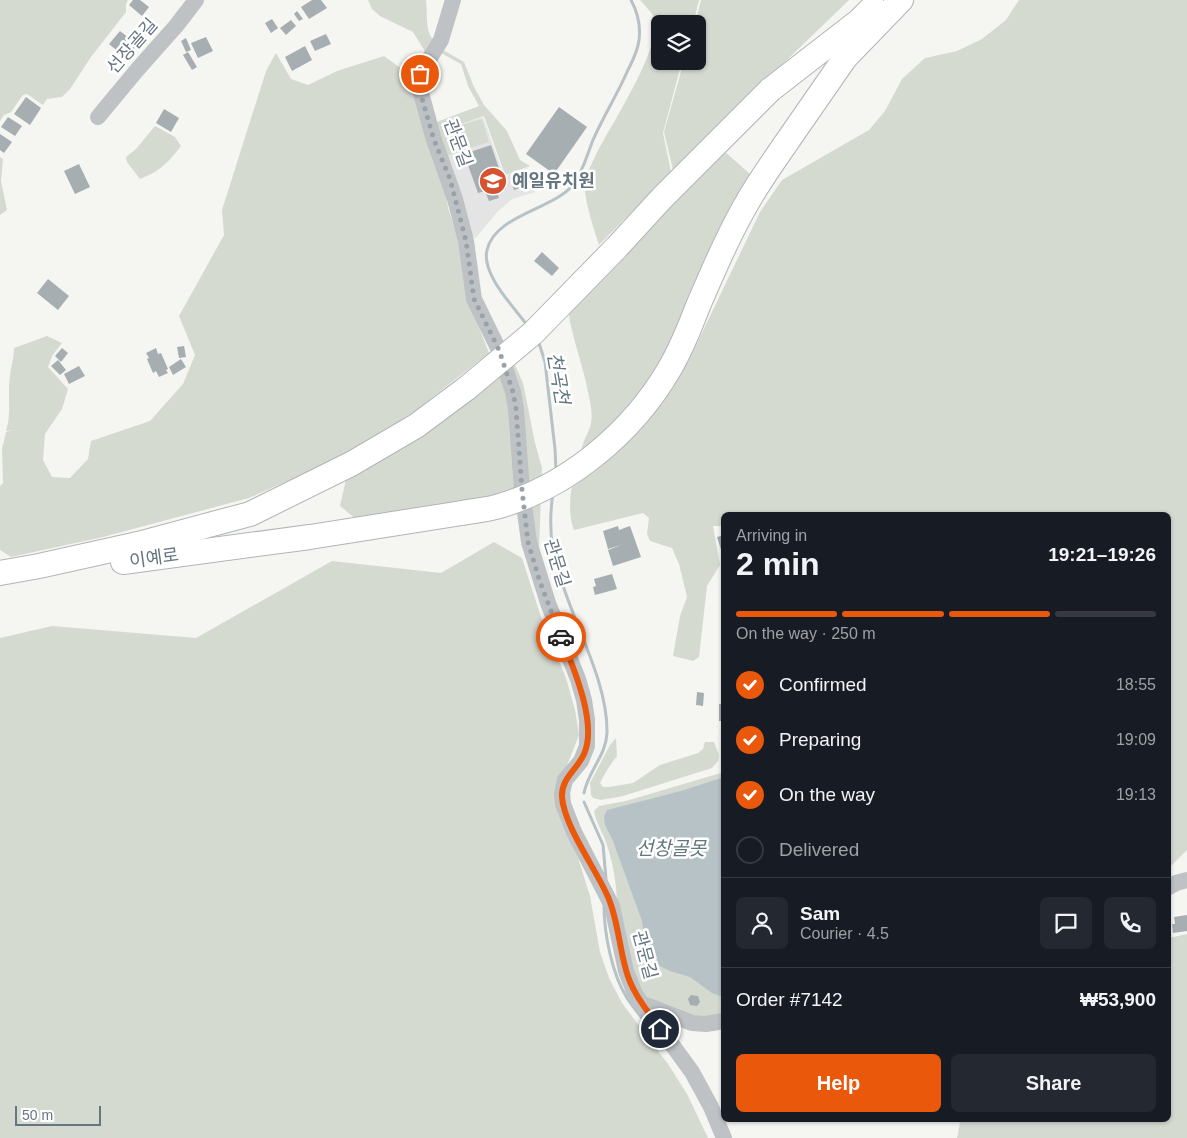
<!DOCTYPE html>
<html lang="en">
<head>
<meta charset="utf-8">
<style>
	:root { --surface:#171b24; --page:#242831; --text:#f1f3f6; --muted:#9ea1a6; --line:#363941; --accent:#ea580c }
	body { margin:0; font-family:Helvetica,"Noto Sans KR",sans-serif; background:var(--page); color:var(--text); height:100vh; display:flex; flex-direction:column; font-size:19px; white-space:nowrap }
	* { box-sizing:border-box; margin:0 }
	p { font-size:16px; color:var(--muted) }
	.icon { flex:none; width:28px; height:28px; fill:none; stroke:currentColor; stroke-width:2; stroke-linecap:round; stroke-linejoin:round }
	.map { position:relative; flex:1; overflow:hidden }
	.sheet { position:absolute; left:721px; top:512px; width:450px; height:610px; display:flex; flex-direction:column; background:var(--surface); border-radius:8px; box-shadow:0 1px 4px #0004 }
	.sheet>* { flex:none }
	.fabs { position:absolute; left:651px; top:15px; display:grid; gap:10px }
	.fabs a { display:grid; place-items:center; width:55px; height:55px; border-radius:8px; background:var(--surface); box-shadow:0 1px 4px #0004; font-size:25px }
	.scale { position:absolute; left:15px; bottom:12px; width:86px; box-sizing:border-box; padding-left:5px; border:2px solid #667681; border-top:0; font-size:14px; line-height:18px; white-space:nowrap; color:#667681; -webkit-text-stroke:4px #fff; paint-order:stroke }
	.pin { position:absolute; display:grid; place-items:center; width:42px; height:42px; color:#fff; margin:-21px; border:2px solid #fff; border-radius:50%; box-shadow:0 1px 5px #0007 }
	.courier { position:absolute; display:grid; place-items:center; width:50px; height:50px; margin:-25px; border:4px solid #ea580c; border-radius:50%; background:#fff; color:#222; box-shadow:0 1px 6px #0007 }
	.overview em { font-style:normal; font-weight:700 }
	.overview div { display:flex; flex-direction:column-reverse }
	.overview { display:flex; align-items:center; justify-content:space-between; height:85px; padding:0 15px }
	h1 { font-size:32px; font-weight:700; line-height:38px }
	.bar { display:grid; grid-template-columns:repeat(4,1fr); gap:8px 5px; align-content:center; height:60px; padding:0 15px }
	.bar i { height:6px; border-radius:4px; background:var(--line) }
	.bar .current { background:var(--accent) }
	.bar p { grid-column:span 4 }
	.line { display:flex; align-items:center; gap:12px; padding:0 15px; border-top:1px solid var(--line) }
	.line div { flex:1 }
	.round { display:grid; place-items:center; flex:none; width:52px; height:52px; border-radius:8px; background:var(--page) }
	ol { padding:0 15px; list-style:none }
	li { display:flex; align-items:center; gap:15px; height:55px }
	li p { margin-inline-start:auto }
	li .icon { padding:5px; border-radius:50%; background:var(--accent); color:#fff; stroke-width:4 }
	li:last-child { color:var(--muted) }
	li i { width:28px; height:28px; border:2px solid var(--line); border-radius:50% }
	.action { display:flex; gap:10px; margin-top:auto; padding:10px 15px }
	.action a { flex:1; height:58px; border-radius:8px; background:var(--accent); color:#fff; font-size:20px; font-weight:700; line-height:58px; text-align:center }
	.action a+a { background:var(--page); color:var(--text) }
	.map>svg:first-child { display:block }
</style>
</head>
<body>
<div class="map">
<svg width="1187" height="1138" viewBox="0 0 1187 1138">
	<rect width="100%" height="100%" fill="#f5f5f2"/>
	<!-- built -->
	<polygon fill="#e3e4e3" points="483,117 504,176 527,168 535,192 512,199 497,212 476,238 469,235 437,132"/>
	<!-- green -->
	<g fill="#d5dad1">
		<polygon points="0,0 128,0 126,4 126,12 91,57 70,89 62,97 47,99 43,105 27,94 23,95 11,112 4,115 0,121"/>
		<path d="M368 0H426C428 12 424 33 435 41L426 53 413 32 380 16 372 9Z"/>
		<path d="M640 0H699L693 24H660V61H682L663 133 671 172 599 245C594 230 584 199 585 185 585 176 591 165 595 157 609 127 663 48 654 18 652 12 644 5 640 0Z"/>
		<polygon points="701,0 849,0 673,170 664,132 684,61 698,61 698,24 695,24"/>
		<path d="M1019 0H1187V850L1169 868V515H724V526H713L720 565 707 586 699 657 693 661 673 656 680 616 687 597 679 564 672 548 650 541 647 534 649 518 643 513 574 530C564 504 575 470 583 444 585 437 590 430 591 423 593 412 590 402 588 392 583 365 572 338 568 310L724 151 750 174 721 227 681 323 688 362 760 212 782 180 869 130 885 111 902 79 925 58 957 51 982 39 1006 20Z"/>
		<polygon points="443,50 464,62 474,87 484,105 507,131 520,160 530,166 505,175 484,116 444,130 482,119 489,142 445,156 434,123 479,106 468,86 461,64 441,53"/>
		<path d="M276 53 291 79 308 85 337 71 384 56 406 72 445 186 448 208 456 232 462 258 466 295 489 353 416 410 368 443 324 465 249 498 103 537 11 557 0 550V486L3 483 2 449 6 432 12 430 6 431C12 412 7 394 10 376 11 366 14 358 14 348L47 336 62 343 52 356 48 367 68 389 62 409 45 434 43 460 52 477 70 478 88 459 91 441 150 421 183 384 195 355 179 316 224 235 222 210 266 71Z"/>
		<path d="M155 126 175 137 181 146C167 164 160 171 140 179L127 162 126 157 136 149Z"/>
		<polygon points="0,157 3,159 1,181 7,210 0,215"/>
		<polygon points="510,362 515,365 523,383 535,443 542,468 539,550 536,549"/>
		<polygon points="499,376 507,385 517,490 462,506 357,520 340,506 347,475"/>
		<polygon points="494,542 522,558 542,620 566,678 575,710 579,735 557,791 590,896 600,952 609,978 622,1003 668,1064 687,1094 708,1138 0,1138 0,638 52,626 196,638 332,561 441,573"/>
		<path d="M616 738 617 756C610 765 605 773 600 783L603 787H609L633 783 660 765 698 753 703 749 705 742H714L719 755 718 761 712 768 623 796 601 800 593 798 591 795 590 783 610 745Z"/>
		<path d="M724 772V1017L701 1020 655 1001 645 995 636 984 617 900C616 882 613 863 607 845 603 833 596 823 594 811L599 806 626 801Z"/>
		<polygon points="1187,934 1187,1138 957,1138 960,1123 957,1120 1169,1120 1169,938"/>
	</g>
	<!-- water -->
	<polygon fill="#b7c2c6" points="724,777 724,995 720,996 712,993 690,977 670,971 660,966 651,959 647,952 642,921 613,841 605,825 604,817 607,810 681,791"/>
	<g fill="none" stroke-linecap="round" stroke-linejoin="round">
		<!-- stream -->
		<g stroke="#b7c2c6" stroke-width="3">
			<path d="M527 325C514 307 481 274 487 250 495 215 552 210 573 185 583 172 587 155 593 140 603 117 617 95 627 72 632 62 638 51 639 40 641 25 638 13 631 0"/>
			<polyline points="538,340 545,362 555,449 556,470"/>
			<path d="M553 493C550 512 550 532 553 551 554 559 557 568 560 576 574 625 608 682 607 733 606 756 588 771 584 793"/>
			<polyline points="584,802 603,845 606,879"/>
			<path d="M604 905C604 934 612 974 627 998 634 1009 643 1019 651 1029"/>
		</g>
	</g>
	<!-- building -->
	<g fill="#a6aeb2">
		<polygon points="133,0 140,0 149,7 142,16 129,5"/>
		<polygon points="312,0 321,0 327,8 309,19 301,7"/>
		<polygon points="297,11 303,19 299,21 294,14"/>
		<polygon points="272,19 278,28 271,33 265,23"/>
		<polygon points="291,20 296,26 286,35 280,28"/>
		<polygon points="120,31 138,45 126,58 109,44"/>
		<polygon points="326,34 331,44 315,51 310,41"/>
		<polygon points="206,37 213,51 198,58 191,43"/>
		<polygon points="186,38 191,50 186,52 181,41"/>
		<polygon points="305,46 312,60 292,71 285,57"/>
		<polygon points="188,52 197,67 192,70 183,55"/>
		<polygon points="26,97 41,108 30,125 14,114"/>
		<polygon points="559,107 587,127 554,174 526,154"/>
		<polygon points="164,109 179,118 171,132 156,123"/>
		<polygon points="8,117 22,126 15,136 1,127"/>
		<polygon points="0,134 12,142 4,153 0,150"/>
		<polygon points="491,145 506,189 497,192 499,198 489,201 485,191 478,193 464,154"/>
		<polygon points="79,164 90,187 75,194 64,171"/>
		<polygon points="524,172 528,185 514,190 510,177"/>
		<polygon points="542,252 559,268 552,276 534,261"/>
		<polygon points="48,279 69,296 58,310 37,293"/>
		<polygon points="184,346 186,357 179,358 177,347"/>
		<polygon points="62,348 68,353 61,362 55,356"/>
		<polygon points="156,348 158,354 161,353 168,369 166,370 168,373 159,377 156,371 153,373 147,359 149,358 146,353"/>
		<polygon points="181,359 186,367 173,375 169,367"/>
		<polygon points="58,360 66,370 60,375 51,366"/>
		<polygon points="79,366 85,376 69,384 64,374"/>
		<polygon points="618,526 619,530 630,526 641,557 613,566 608,550 621,545 608,549 603,531"/>
		<polygon points="724,535 724,556 723,556 717,537"/>
		<polygon points="612,574 617,589 595,595 593,587 596,586 594,579"/>
		<polygon points="697,692 704,693 703,706 696,705"/>
		<rect x="719" y="704" width="5" height="17"/>
		<polygon points="1187,915 1187,931 1173,933 1172,924 1175,924 1174,917"/>
		<polygon points="691,995 698,996 700,1002 697,1006 690,1005 688,999"/>
	</g>
	<g fill="none" stroke-linecap="round" stroke-linejoin="round">
		<defs>
			<g id="highway">
				<polyline points="770,90 859,21 873,7"/>
				<polyline points="784,146 845,58 901,0"/>
				<polyline points="123,562 310,537 462,513"/>
				<polyline points="0,573 39,566 138,544 250,514 351,464 416,426 467,388"/>
			</g>
		</defs>
		<!-- highway casing -->
		<use href="#highway" stroke="#b1b5b8" stroke-width="26"/>
		<!-- minor -->
		<g stroke="#bec2c5" stroke-width="16">
			<polyline points="453,0 441,40 420,74 419,86 434,140 455,199 466,241 474,299 499,350 513,392 516,409 522,490 529,542 548,603 578,679 584,700 587,720 587,746 581,761 565,780 562,793 563,804 574,832 612,906 626,971 635,994 692,1072 711,1107 724,1138"/>
			<polyline points="98,117 137,70 176,26 196,0"/>
			<polyline points="1169,887 1176,883 1187,880"/>
			<polyline points="641,1003 692,1023 706,1024 724,1021"/>
		</g>
		<!-- highway -->
		<use href="#highway" stroke="#fff" stroke-width="24"/>
		<defs>
			<g id="highway-bridge">
				<polyline points="467,388 533,333 617,247 662,198 770,90"/>
				<path d="M462 513C473 511 485 510 496 507 568 487 633 432 670 368 681 349 690 327 698 306 713 271 731 229 751 196 761 179 773 162 784 146"/>
			</g>
		</defs>
		<!-- highway-bridge casing -->
		<use href="#highway-bridge" stroke="#b1b5b8" stroke-width="26" stroke-linecap="butt"/>
		<!-- highway-bridge -->
		<use href="#highway-bridge" stroke="#fff" stroke-width="24"/>
	</g>
	<g fill="none" stroke-linecap="round" stroke-linejoin="round">
		<!-- done -->
		<polyline stroke="#98a2a9" stroke-width="5" stroke-dasharray="0 9" points="420,74 418,86 421,95 434,140 450,179 466,241 474,299 499,350 513,392 516,409 522,490 528,542 540,582 561,637"/>
		<!-- route -->
		<path stroke="#ea580c" stroke-width="6" d="M561 637C573 666 598 724 584 754 577 770 561 778 562 797 564 826 596 869 608 897 618 920 619 946 626 970 632 993 647 1010 660 1029"/>
	</g>
	<!-- icons -->
	<defs>
		<symbol id="school-disc" viewBox="-11 -11 22 22"><circle r="9.5" fill="#d65330" stroke="#fff"/><path d="M0-5L7-2L0 1L-7-2ZM-4 1L0 2.5L4 1V4Q0 6-4 4Z" fill="#fff"/></symbol>
	</defs>
	<g fill-rule="evenodd">
		<use href="#school-disc" x="477" y="165" width="32" height="32"/>
	</g>
	<g text-anchor="middle" stroke-width="5" stroke-linejoin="round" paint-order="stroke">
		<!-- street labels -->
		<g font-size="18" fill="#667681" stroke="#fff">
			<text transform="translate(132 46) rotate(-49)" y="6">선장골길</text>
			<text transform="translate(458 143) rotate(70)" y="6">관문길</text>
			<text transform="translate(154 558) rotate(-8)" y="6">이예로</text>
			<text transform="translate(557 563) rotate(73)" y="6">관문길</text>
			<text transform="translate(645 955) rotate(75)" y="6">관문길</text>
		</g>
		<!-- poi labels -->
		<g font-size="18" font-weight="bold" fill="#667681" stroke="#fff" text-anchor="start">
			<text x="512" y="187">예일유치원</text>
		</g>
		<!-- water labels -->
		<g font-size="19" font-style="italic" fill="#62777e" stroke="#fff">
			<text transform="translate(559 378) rotate(80)" y="7">천곡천</text>
			<text x="671" y="855">선창골못</text>
		</g>
	</g>
</svg>
<div class="fabs">
<a><svg class="icon" aria-label="layers" viewBox="0 0 24 24"><path d="M12 4l9 5-9 5-9-5zM3 14l9 5 9-5"/></svg></a>
</div>
<div class="scale">50 m</div>
<div class="pin" style="left:420px;top:74px;background:#ea580c"><svg class="icon" aria-label="bag" viewBox="0 0 24 24"><path d="M5 8h14l-1 12H6zM9 8a3 3 0 0 1 6 0"/></svg></div>
<div class="pin" style="left:660px;top:1029px;background:#1f2937"><svg class="icon" aria-label="home" viewBox="0 0 24 24"><path d="M3 11l9-7 9 7M6 9v11h12V9"/></svg></div>
<div class="courier" style="left:561px;top:637px"><svg class="icon" aria-label="car" viewBox="0 0 24 24"><path d="M5 17H2v-5l4-1 3-4h7l3 4 3 1v5h-3M9 17h6M6 11h13"/><circle cx="7" cy="17" r="2"/><circle cx="17" cy="17" r="2"/></svg></div>
<section class="sheet">
<div class="overview"><div><h1>2 min</h1><p>Arriving in</p></div><em>19:21–19:26</em></div>
<div class="bar"><i class="current"></i><i class="current"></i><i class="current"></i><i></i><p>On the way · 250 m</p></div>
<ol>
<li><svg class="icon" aria-label="check" viewBox="0 0 24 24"><path d="M5 12l5 5 9-10"/></svg>Confirmed<p>18:55</p></li>
<li><svg class="icon" aria-label="check" viewBox="0 0 24 24"><path d="M5 12l5 5 9-10"/></svg>Preparing<p>19:09</p></li>
<li><svg class="icon" aria-label="check" viewBox="0 0 24 24"><path d="M5 12l5 5 9-10"/></svg>On the way<p>19:13</p></li>
<li><i></i>Delivered</li>
</ol>
<div class="line" style="height:90px"><a class="round"><svg class="icon" aria-label="person" viewBox="0 0 24 24"><circle cx="12" cy="8" r="4"/><path d="M4 21q1-7 8-7t8 7"/></svg></a><div><b>Sam</b><p>Courier · 4.5</p></div><a class="round"><svg class="icon" aria-label="chat" viewBox="0 0 24 24"><path d="M4 5h16v11H9l-5 4z"/></svg></a><a class="round"><svg class="icon" aria-label="phone" viewBox="0 0 24 24"><path d="M5 4h4l2 5-3 2q2 4 5 5l2-3 5 2v4C11 20 4 13 5 4z"/></svg></a></div>
<div class="line" style="height:65px"><div>Order #7142</div><b>₩53,900</b></div>
<div class="action"><a>Help</a><a>Share</a></div>
</section>
</div>
</body>
</html>
